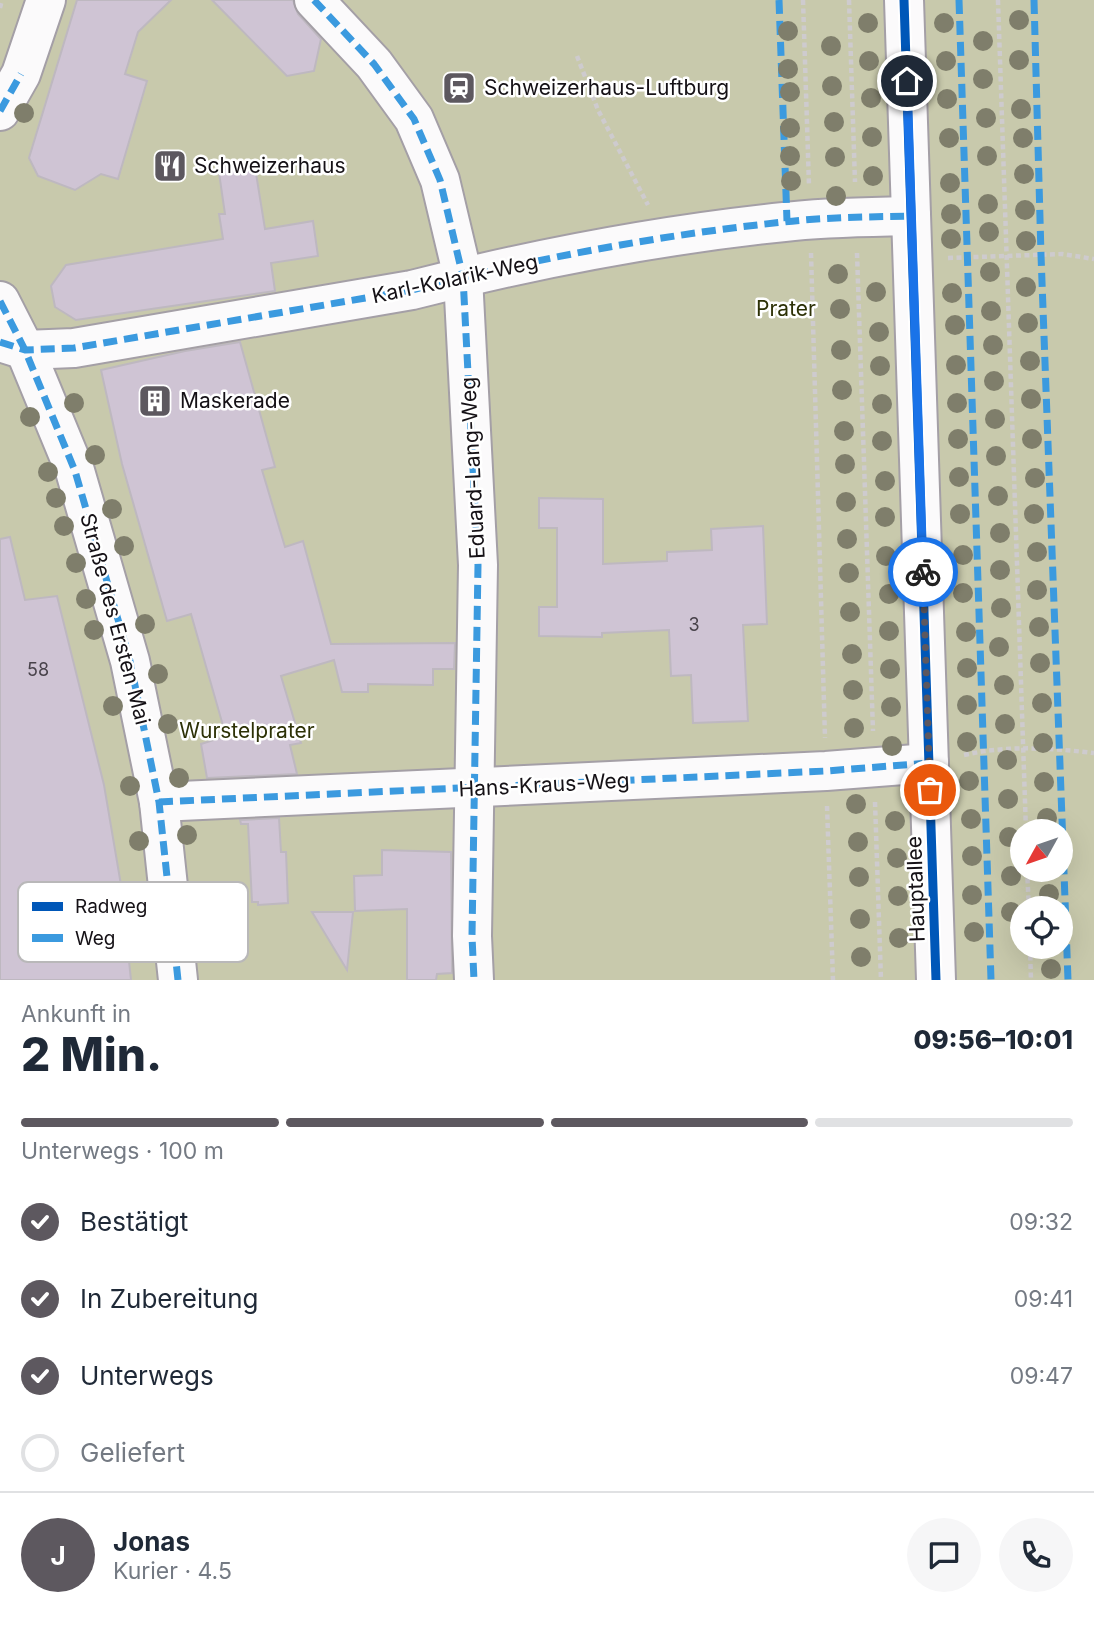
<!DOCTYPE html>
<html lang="de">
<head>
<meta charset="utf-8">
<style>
	:root { --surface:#fff; --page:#f6f6f7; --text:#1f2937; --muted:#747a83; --line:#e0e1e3; --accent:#5d585f }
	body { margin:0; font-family:Inter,sans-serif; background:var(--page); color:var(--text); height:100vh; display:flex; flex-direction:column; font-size:26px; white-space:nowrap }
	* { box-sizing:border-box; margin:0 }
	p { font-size:23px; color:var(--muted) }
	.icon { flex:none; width:38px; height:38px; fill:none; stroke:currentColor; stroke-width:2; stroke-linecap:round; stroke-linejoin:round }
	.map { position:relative; height:980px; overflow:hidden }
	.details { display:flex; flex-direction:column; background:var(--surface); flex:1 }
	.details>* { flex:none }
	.needle { width:46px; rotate:230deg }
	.tools { position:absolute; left:1010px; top:819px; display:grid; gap:14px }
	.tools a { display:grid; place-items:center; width:63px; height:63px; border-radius:50%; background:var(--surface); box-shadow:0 7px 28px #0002; font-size:35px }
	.pin { position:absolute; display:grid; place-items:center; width:60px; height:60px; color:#fff; margin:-30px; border:4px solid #fff; border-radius:50%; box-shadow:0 2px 7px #0007 }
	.courier { position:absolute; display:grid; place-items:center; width:70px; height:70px; margin:-35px; border:5px solid #1a73e8; border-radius:50%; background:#fff; color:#222; box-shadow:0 2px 9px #0007 }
	.head em { font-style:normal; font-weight:800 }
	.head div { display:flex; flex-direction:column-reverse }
	.head { display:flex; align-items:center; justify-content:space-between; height:119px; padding:0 21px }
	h1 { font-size:46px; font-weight:800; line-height:52px }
	.bar { display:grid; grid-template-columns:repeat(4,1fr); gap:10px 7px; align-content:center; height:84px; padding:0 21px }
	.bar i { height:9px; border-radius:5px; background:var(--line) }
	.bar .active { background:var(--accent) }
	.bar p { grid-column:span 4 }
	.line { display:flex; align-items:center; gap:18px; padding:0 21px; border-top:2px solid var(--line) }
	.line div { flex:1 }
	.round { display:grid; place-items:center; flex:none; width:74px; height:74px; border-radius:37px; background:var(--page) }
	ol { padding:0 21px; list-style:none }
	li { display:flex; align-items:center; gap:21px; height:77px }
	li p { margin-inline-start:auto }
	li .icon { padding:7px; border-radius:50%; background:var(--accent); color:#fff; stroke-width:4 }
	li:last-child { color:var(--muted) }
	li i { width:38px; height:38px; border:4px solid var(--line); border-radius:50% }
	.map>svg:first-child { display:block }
</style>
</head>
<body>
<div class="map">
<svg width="1094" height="980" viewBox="0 0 1094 980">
	<rect width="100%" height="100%" fill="#e4dce6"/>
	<!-- park -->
	<path fill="#c8c9ac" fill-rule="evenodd" d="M0 0H1094V980H0ZM1022 831H1060V870H1022ZM1022 908H1060V947H1022Z"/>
	<!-- building -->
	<g fill="#cfc4d4" stroke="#beb8c0" stroke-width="2">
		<polygon points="77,0 171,0 138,32 125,74 147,81 118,179 101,174 75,190 38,176 29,158"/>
		<polygon points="212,0 293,0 298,14 321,39 314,71 287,76"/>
		<polygon points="254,161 265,229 313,221 318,256 271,263 275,291 76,320 55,307 51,286 66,265 223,239 219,214 225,214 218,166"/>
		<polygon points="240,342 275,467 262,470 285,547 303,541 331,644 455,643 454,669 433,669 433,685 368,684 368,692 342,692 334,660 281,676 301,743 290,745 297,774 207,778 201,744 226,736 191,614 167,621 122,464 101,370 185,351"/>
		<polygon points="539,498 603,499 603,564 667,561 667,552 712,550 711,529 763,526 767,624 743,625 748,721 693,723 691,675 671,676 669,630 602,633 602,637 539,636 539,607 557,607 557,528 539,528"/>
		<polygon points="10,537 25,600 57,596 104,785 121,885 131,980 0,980 0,539"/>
		<polygon points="279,818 281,852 286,852 288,903 258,905 258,902 252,902 248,824 241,824 240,820"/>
		<polygon points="382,850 451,852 452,973 437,974 436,980 407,980 407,909 355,911 354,876 382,875"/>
		<polygon points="312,912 353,912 347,970"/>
	</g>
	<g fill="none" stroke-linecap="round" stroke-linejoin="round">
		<defs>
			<g id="minor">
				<polyline points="314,0 374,64 414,119 440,180 463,277 478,565 472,936 474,980"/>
				<polyline points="904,0 936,980"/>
				<polyline points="0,111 21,74 46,0"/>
				<polyline points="0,301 25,350 75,471 130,661 159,802 178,980"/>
				<path d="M0 342 25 350 74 348 412 290C534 259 659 235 784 222 826 217 869 217 911 216"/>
				<polyline points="159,802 826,771 929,763"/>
			</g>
		</defs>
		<!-- minor casing -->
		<use href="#minor" stroke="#a49fa6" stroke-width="42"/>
		<!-- path -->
		<g stroke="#cecbce" stroke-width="4.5" stroke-dasharray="5 3.5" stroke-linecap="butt">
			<polyline points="803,0 809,185"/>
			<polyline points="849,0 855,182"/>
			<polyline points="998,0 1026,831"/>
			<polyline points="0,8 2,0"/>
			<polyline points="577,56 598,110 648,205"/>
			<polyline points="811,253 825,738"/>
			<polyline points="857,253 873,731"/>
			<polyline points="948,258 1062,254 1094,259"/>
			<path d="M964 755C1008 745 1050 748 1094 753"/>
			<polyline points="875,802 881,980"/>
			<polyline points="827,806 833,980"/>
			<polyline points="1027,870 1029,908"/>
			<polyline points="1030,947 1031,980"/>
		</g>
		<!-- minor -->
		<use href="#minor" stroke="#fbfafb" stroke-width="38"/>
		<!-- quiet -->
		<g stroke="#3b9adf" stroke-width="7" stroke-dasharray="14 7" stroke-linecap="butt">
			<polyline points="314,0 374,64 414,119 440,180 463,277 478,565 472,936 474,980"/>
			<polyline points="779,0 787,221"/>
			<polyline points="959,0 991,980"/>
			<polyline points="1034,0 1041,255 1068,980"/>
			<polyline points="0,111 21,74"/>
			<polyline points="0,301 25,350 75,471 130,661 159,802 178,980"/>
			<path d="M0 342 25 350 74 348 412 290C534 259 659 235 784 222 826 217 869 217 911 216"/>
			<polyline points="159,802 826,771 929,763"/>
		</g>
		<defs>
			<polyline id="cycleway" points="904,0 936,980"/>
		</defs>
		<!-- cycleway casing -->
		<use href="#cycleway" stroke="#fff" stroke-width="13"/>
		<!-- cycleway -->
		<use href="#cycleway" stroke="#0057b8" stroke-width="9"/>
	</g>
	<!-- trees -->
	<g fill="#7f7e6b">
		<circle cx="1019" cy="20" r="10"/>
		<circle cx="868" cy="23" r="10"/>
		<circle cx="944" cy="23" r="10"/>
		<circle cx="788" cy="31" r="10"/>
		<circle cx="983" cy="41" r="10"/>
		<circle cx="831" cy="46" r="10"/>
		<circle cx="1019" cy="60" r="10"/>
		<circle cx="869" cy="61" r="10"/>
		<circle cx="946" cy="61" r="10"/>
		<circle cx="788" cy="69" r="10"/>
		<circle cx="983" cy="79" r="10"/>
		<circle cx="832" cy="86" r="10"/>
		<circle cx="790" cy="92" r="10"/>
		<circle cx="871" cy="98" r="10"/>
		<circle cx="947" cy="99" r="10"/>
		<circle cx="1021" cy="109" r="10"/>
		<circle cx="24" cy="113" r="10"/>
		<circle cx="986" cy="118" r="10"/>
		<circle cx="834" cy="122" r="10"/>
		<circle cx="790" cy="128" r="10"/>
		<circle cx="872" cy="137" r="10"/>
		<circle cx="949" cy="138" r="10"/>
		<circle cx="1023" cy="138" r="10"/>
		<circle cx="790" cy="156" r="10"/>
		<circle cx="987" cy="156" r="10"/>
		<circle cx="835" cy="157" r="10"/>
		<circle cx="1024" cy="174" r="10"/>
		<circle cx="873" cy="176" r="10"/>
		<circle cx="791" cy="181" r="10"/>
		<circle cx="950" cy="183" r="10"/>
		<circle cx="836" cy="196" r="10"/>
		<circle cx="988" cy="204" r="10"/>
		<circle cx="1025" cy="210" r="10"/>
		<circle cx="951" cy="214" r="10"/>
		<circle cx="989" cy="232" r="10"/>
		<circle cx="951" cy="239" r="10"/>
		<circle cx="1026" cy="241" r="10"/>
		<circle cx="990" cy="272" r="10"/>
		<circle cx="838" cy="274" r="10"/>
		<circle cx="1026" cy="287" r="10"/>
		<circle cx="876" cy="292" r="10"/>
		<circle cx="952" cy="293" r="10"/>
		<circle cx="840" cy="309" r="10"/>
		<circle cx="991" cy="311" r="10"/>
		<circle cx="1028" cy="323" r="10"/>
		<circle cx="955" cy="325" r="10"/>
		<circle cx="879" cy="332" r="10"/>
		<circle cx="993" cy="345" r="10"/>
		<circle cx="841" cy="350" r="10"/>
		<circle cx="1030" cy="361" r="10"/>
		<circle cx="956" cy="365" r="10"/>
		<circle cx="880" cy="366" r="10"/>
		<circle cx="994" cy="381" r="10"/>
		<circle cx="842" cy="390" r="10"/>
		<circle cx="1031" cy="399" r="10"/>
		<circle cx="74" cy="403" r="10"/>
		<circle cx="957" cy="403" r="10"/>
		<circle cx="882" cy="404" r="10"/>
		<circle cx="30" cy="417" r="10"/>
		<circle cx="995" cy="419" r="10"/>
		<circle cx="844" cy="431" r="10"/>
		<circle cx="958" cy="439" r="10"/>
		<circle cx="1032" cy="439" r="10"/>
		<circle cx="882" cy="441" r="10"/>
		<circle cx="95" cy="455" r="10"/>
		<circle cx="996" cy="456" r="10"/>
		<circle cx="845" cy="464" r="10"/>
		<circle cx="48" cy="472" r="10"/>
		<circle cx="959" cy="477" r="10"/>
		<circle cx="1035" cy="478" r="10"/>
		<circle cx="885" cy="481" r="10"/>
		<circle cx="998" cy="496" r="10"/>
		<circle cx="56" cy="498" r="10"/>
		<circle cx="846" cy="502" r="10"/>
		<circle cx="112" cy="509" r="10"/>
		<circle cx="960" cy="514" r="10"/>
		<circle cx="1034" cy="514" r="10"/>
		<circle cx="885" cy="517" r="10"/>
		<circle cx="64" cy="526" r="10"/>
		<circle cx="1000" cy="533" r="10"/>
		<circle cx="847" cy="539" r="10"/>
		<circle cx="124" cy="546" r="10"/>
		<circle cx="1037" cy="552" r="10"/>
		<circle cx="963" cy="555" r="10"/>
		<circle cx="886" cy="556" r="10"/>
		<circle cx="76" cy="563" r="10"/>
		<circle cx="1000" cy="570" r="10"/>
		<circle cx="849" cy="573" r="10"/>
		<circle cx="1037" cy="590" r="10"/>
		<circle cx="963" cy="593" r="10"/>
		<circle cx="889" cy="594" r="10"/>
		<circle cx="86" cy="599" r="10"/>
		<circle cx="1001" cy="608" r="10"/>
		<circle cx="850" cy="612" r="10"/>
		<circle cx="145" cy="624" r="10"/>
		<circle cx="1039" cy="627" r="10"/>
		<circle cx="94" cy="630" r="10"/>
		<circle cx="889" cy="631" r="10"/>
		<circle cx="966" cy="632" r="10"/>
		<circle cx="999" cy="647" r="10"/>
		<circle cx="852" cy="654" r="10"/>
		<circle cx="1040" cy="663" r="10"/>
		<circle cx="967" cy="668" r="10"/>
		<circle cx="890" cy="669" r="10"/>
		<circle cx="158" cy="674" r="10"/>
		<circle cx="1004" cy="685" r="10"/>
		<circle cx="853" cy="690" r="10"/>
		<circle cx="1042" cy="703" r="10"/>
		<circle cx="967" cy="705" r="10"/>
		<circle cx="113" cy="706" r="10"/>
		<circle cx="891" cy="707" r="10"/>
		<circle cx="168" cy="724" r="10"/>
		<circle cx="1005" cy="724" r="10"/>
		<circle cx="854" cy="728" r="10"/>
		<circle cx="967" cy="742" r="10"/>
		<circle cx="1043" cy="743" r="10"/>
		<circle cx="892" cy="746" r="10"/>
		<circle cx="1007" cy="760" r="10"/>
		<circle cx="179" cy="778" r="10"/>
		<circle cx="969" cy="781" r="10"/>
		<circle cx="1044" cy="782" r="10"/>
		<circle cx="130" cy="786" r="10"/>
		<circle cx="1008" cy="799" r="10"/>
		<circle cx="856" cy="804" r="10"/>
		<circle cx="1047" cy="818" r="10"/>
		<circle cx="971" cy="819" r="10"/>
		<circle cx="895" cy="821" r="10"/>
		<circle cx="187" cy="835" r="10"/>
		<circle cx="1009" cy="837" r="10"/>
		<circle cx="139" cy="841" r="10"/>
		<circle cx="858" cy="842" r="10"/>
		<circle cx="972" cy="856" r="10"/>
		<circle cx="897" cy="858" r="10"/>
		<circle cx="1011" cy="876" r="10"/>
		<circle cx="859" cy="877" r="10"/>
		<circle cx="194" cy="891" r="10"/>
		<circle cx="1049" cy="894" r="10"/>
		<circle cx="972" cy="895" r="10"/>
		<circle cx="898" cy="896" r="10"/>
		<circle cx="1011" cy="912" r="10"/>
		<circle cx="860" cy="919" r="10"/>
		<circle cx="974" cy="932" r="10"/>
		<circle cx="899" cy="938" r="10"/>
		<circle cx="861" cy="957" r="10"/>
		<circle cx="1051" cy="969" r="10"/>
	</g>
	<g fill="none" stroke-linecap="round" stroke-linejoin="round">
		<!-- done -->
		<polyline stroke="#5d585f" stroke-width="7" stroke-dasharray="0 12.6" points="923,572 930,790"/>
		<!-- route -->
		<polyline stroke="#1a73e8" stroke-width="9" points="907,81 923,572"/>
	</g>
	<!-- icons -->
	<defs>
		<symbol id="station-square" viewBox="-11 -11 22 22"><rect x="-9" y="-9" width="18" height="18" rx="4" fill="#5d585f" stroke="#fff"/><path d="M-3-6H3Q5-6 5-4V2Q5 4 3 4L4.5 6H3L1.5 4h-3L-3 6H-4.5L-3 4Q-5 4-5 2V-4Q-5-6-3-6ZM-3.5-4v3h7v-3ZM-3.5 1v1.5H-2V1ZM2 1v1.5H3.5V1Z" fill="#fff"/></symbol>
		<symbol id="restaurant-square" viewBox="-11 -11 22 22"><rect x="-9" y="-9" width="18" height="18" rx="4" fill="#5d585f" stroke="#fff"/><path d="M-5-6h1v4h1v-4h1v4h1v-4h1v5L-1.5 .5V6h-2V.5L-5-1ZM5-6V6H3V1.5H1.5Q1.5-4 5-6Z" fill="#fff"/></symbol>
		<symbol id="building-square" viewBox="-11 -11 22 22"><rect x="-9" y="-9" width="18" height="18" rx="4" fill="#5d585f" stroke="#fff"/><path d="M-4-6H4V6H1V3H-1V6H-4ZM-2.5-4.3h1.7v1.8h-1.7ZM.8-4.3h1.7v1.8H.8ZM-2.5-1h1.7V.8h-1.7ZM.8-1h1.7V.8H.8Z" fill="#fff"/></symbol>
	</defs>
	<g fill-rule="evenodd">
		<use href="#station-square" x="440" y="69" width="38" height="38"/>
		<use href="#restaurant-square" x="151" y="147" width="38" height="38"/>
		<use href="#building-square" x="136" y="382" width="38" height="38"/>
	</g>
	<g text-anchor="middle" stroke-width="5" stroke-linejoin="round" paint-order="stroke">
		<!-- number labels -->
		<g font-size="18" fill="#48424a">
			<text x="694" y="631">3</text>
			<text x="38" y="676">58</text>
		</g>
		<!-- poi labels -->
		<g font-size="21" fill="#151116" stroke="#fff" text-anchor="start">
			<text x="484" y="95">Schweizerhaus-Luftburg</text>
			<text x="194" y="173">Schweizerhaus</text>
			<text x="180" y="408">Maskerade</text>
		</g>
		<!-- street labels -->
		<g font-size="21" fill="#151116" stroke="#fff">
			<text transform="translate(455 279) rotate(-12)" y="7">Karl-Kolarik-Weg</text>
			<text transform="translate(473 468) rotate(-93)" y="7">Eduard-Lang-Weg</text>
			<text transform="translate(115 619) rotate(75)" y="7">Straße des Ersten Mai</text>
			<text transform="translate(544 785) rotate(-3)" y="7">Hans-Kraus-Weg</text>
			<text transform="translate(916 889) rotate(-92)" y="7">Hauptallee</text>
		</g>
		<!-- park labels -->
		<g font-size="21" fill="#2d3106" stroke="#fff">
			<text x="786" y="316">Prater</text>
			<text x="247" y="738">Wurstelprater</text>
		</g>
	</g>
	<!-- legend -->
	<rect x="18" y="882" width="230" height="80" rx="10" fill="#fff" stroke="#b9b8b9" stroke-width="2"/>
	<rect x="32" y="902" width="31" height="9" fill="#0057b8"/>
	<rect x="32" y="934" width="31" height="8" fill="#3b9adf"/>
	<g font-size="19" fill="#151116">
		<text x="75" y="913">Radweg</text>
		<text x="75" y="945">Weg</text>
	</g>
</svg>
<div class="tools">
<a><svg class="needle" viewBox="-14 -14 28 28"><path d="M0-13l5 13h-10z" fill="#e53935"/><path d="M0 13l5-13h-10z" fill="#747a83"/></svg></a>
<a><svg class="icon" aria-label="locate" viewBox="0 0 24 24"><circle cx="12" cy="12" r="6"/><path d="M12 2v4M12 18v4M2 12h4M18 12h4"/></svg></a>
</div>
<div class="pin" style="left:930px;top:790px;background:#ea580c"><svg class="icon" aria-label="bag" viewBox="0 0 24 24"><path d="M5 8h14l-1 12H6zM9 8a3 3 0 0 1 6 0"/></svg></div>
<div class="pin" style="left:907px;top:81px;background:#1f2937"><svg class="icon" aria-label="home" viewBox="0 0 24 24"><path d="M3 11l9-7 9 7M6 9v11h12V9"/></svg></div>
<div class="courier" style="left:923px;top:572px"><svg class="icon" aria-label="bike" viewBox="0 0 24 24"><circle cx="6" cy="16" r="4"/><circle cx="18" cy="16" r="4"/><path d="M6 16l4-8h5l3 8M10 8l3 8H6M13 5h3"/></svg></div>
</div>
<section class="details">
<div class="head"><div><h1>2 Min.</h1><p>Ankunft in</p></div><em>09:56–10:01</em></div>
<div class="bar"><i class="active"></i><i class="active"></i><i class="active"></i><i></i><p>Unterwegs · 100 m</p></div>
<ol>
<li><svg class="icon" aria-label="check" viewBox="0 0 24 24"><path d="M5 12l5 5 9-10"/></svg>Bestätigt<p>09:32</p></li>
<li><svg class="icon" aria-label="check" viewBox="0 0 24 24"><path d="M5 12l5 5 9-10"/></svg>In Zubereitung<p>09:41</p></li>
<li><svg class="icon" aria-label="check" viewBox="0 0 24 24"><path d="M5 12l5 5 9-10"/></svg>Unterwegs<p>09:47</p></li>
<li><i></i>Geliefert</li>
</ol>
<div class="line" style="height:126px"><b class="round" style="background:var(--accent);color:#fff">J</b><div><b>Jonas</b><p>Kurier · 4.5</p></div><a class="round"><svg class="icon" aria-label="chat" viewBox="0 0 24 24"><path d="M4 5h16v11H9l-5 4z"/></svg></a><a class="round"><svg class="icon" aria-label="phone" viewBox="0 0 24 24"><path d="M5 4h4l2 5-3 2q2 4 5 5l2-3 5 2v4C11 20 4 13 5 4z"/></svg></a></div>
</section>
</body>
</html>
